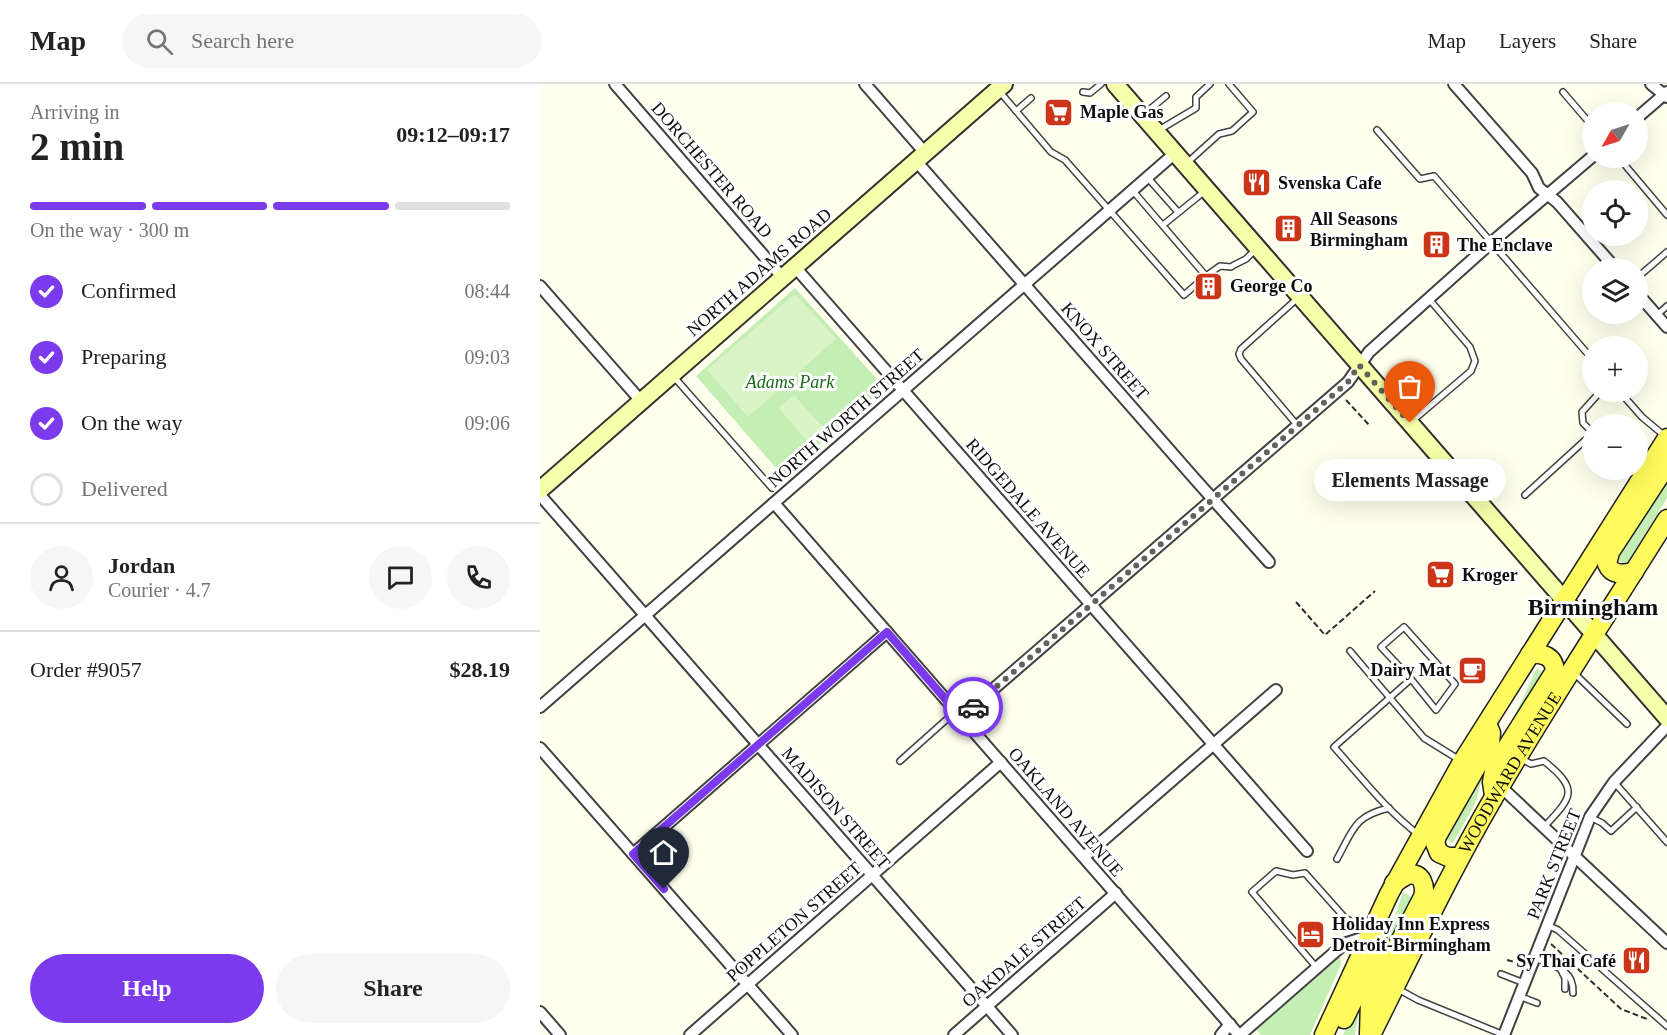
<!DOCTYPE html>
<html lang="en">
<head>
<meta charset="utf-8">
<style>
	:root { --surface:#fff; --page:#f6f6f6; --text:#222; --muted:#767676; --line:#e0e0e0; --accent:#7c3aed }
	body { margin:0; font-family:Georgia,serif; background:var(--page); color:var(--text); height:100vh; display:flex; flex-direction:column; font-size:22px; white-space:nowrap }
	* { box-sizing:border-box; margin:0 }
	p { font-size:20px; color:var(--muted) }
	.icon { flex:none; width:33px; height:33px; fill:none; stroke:currentColor; stroke-width:2; stroke-linecap:round; stroke-linejoin:round }
	.map { position:relative; flex:1; overflow:hidden }
	.panel { display:flex; flex-direction:column; background:var(--surface); width:540px }
	.panel>* { flex:none }
	.needle { width:39px; rotate:231deg }
	.buttons { position:absolute; left:1042px; top:18px; display:grid; gap:12px }
	.buttons a { display:grid; place-items:center; width:66px; height:66px; border-radius:50%; background:var(--surface); box-shadow:0 6px 24px #0002; font-size:30px }
	.pin { position:absolute; display:grid; place-items:center; width:51px; height:51px; color:#fff; margin:-62px -26px; border-radius:50% 50% 50% 0; rotate:-45deg; box-shadow:0 0 6px #0007 }
	.pin .icon { rotate:45deg }
	.courier { position:absolute; display:grid; place-items:center; width:60px; height:60px; margin:-30px; border:4px solid #7c3aed; border-radius:50%; background:#fff; color:#222; box-shadow:0 2px 8px #0007 }
	.bubble { position:absolute; height:42px; border-radius:21px; background:var(--surface); box-shadow:0 6px 24px #0002; font-size:20px; font-weight:800; line-height:42px; text-align:center }
	.head em { font-style:normal; font-weight:800 }
	.head div { display:flex; flex-direction:column-reverse }
	.head { display:flex; align-items:center; justify-content:space-between; height:102px; padding:0 30px }
	h1 { font-size:39px; font-weight:800; line-height:45px }
	.bar { display:grid; grid-template-columns:repeat(4,1fr); gap:9px 6px; align-content:center; height:72px; padding:0 30px }
	.bar i { height:8px; border-radius:4px; background:var(--line) }
	.bar .on { background:var(--accent) }
	.bar p { grid-column:span 4 }
	.line { display:flex; align-items:center; gap:15px; padding:0 30px; border-top:2px solid var(--line) }
	.line div { flex:1 }
	.round { display:grid; place-items:center; flex:none; width:63px; height:63px; border-radius:32px; background:var(--page) }
	ol { padding:0 30px; list-style:none }
	li { display:flex; align-items:center; gap:18px; height:66px }
	li p { margin-inline-start:auto }
	li .icon { padding:6px; border-radius:50%; background:var(--accent); color:#fff; stroke-width:4 }
	li:last-child { color:var(--muted) }
	li i { width:33px; height:33px; border:3px solid var(--line); border-radius:50% }
	.cta { display:flex; gap:12px; margin-top:auto; padding:12px 30px }
	.cta a { flex:1; height:69px; border-radius:36px; background:var(--accent); color:#fff; font-size:24px; font-weight:800; line-height:69px; text-align:center }
	.cta a+a { background:var(--page); color:var(--text) }
	header { display:flex; align-items:center; gap:36px; box-sizing:border-box; height:84px; padding:0 30px; background:var(--surface); border-bottom:2px solid var(--line) }
	header strong { font-size:28px }
	nav { display:flex; gap:33px; margin-inline-start:auto; font-size:21px }
	.search { width:420px; height:54px; background:var(--page); display:flex; align-items:center; gap:15px; box-sizing:border-box; padding:0 21px; border-radius:33px; color:var(--muted); font-size:22px }
	main { display:flex; flex:1; min-height:0 }
	.map>svg:first-child { display:block }
</style>
</head>
<body>
<header>
<strong>Map</strong>
<div class="search"><svg class="icon" aria-label="search" viewBox="0 0 24 24"><circle cx="10" cy="10" r="6"/><path d="M15 15l6 6"/></svg>Search here</div>
<nav><a>Map</a><a>Layers</a><a>Share</a></nav>
</header>
<main>
<section class="panel">
<div class="head"><div><h1>2 min</h1><p>Arriving in</p></div><em>09:12–09:17</em></div>
<div class="bar"><i class="on"></i><i class="on"></i><i class="on"></i><i></i><p>On the way · 300 m</p></div>
<ol>
<li><svg class="icon" aria-label="check" viewBox="0 0 24 24"><path d="M5 12l5 5 9-10"/></svg>Confirmed<p>08:44</p></li>
<li><svg class="icon" aria-label="check" viewBox="0 0 24 24"><path d="M5 12l5 5 9-10"/></svg>Preparing<p>09:03</p></li>
<li><svg class="icon" aria-label="check" viewBox="0 0 24 24"><path d="M5 12l5 5 9-10"/></svg>On the way<p>09:06</p></li>
<li><i></i>Delivered</li>
</ol>
<div class="line" style="height:108px"><a class="round"><svg class="icon" aria-label="person" viewBox="0 0 24 24"><circle cx="12" cy="8" r="4"/><path d="M4 21q1-7 8-7t8 7"/></svg></a><div><b>Jordan</b><p>Courier · 4.7</p></div><a class="round"><svg class="icon" aria-label="chat" viewBox="0 0 24 24"><path d="M4 5h16v11H9l-5 4z"/></svg></a><a class="round"><svg class="icon" aria-label="phone" viewBox="0 0 24 24"><path d="M5 4h4l2 5-3 2q2 4 5 5l2-3 5 2v4C11 20 4 13 5 4z"/></svg></a></div>
<div class="line" style="height:78px"><div>Order #9057</div><b>$28.19</b></div>
<div class="cta"><a>Help</a><a>Share</a></div>
</section>
<div class="map">
<svg width="1127" height="951" viewBox="0 0 1127 951">
	<rect width="100%" height="100%" fill="#ffe"/>
	<!-- green -->
	<g fill="#c5eeb4">
		<polygon points="255,204 345,304 243,392 156,292"/>
		<polygon points="1127,391 1127,414 1085,482 1075,473"/>
		<polygon points="997,584 1007,593 942,695 935,720 913,759 902,753 974,633"/>
		<polygon points="863,808 875,815 819,928 815,951 803,951 844,865"/>
		<polygon points="798,873 800,873 801,880 770,951 721,951 717,946 721,941"/>
	</g>
	<!-- pitch -->
	<g fill="#daf4c6">
		<polygon points="255,210 296,255 208,333 167,286"/>
		<polygon points="254,311 288,349 272,363 239,324"/>
	</g>
	<g fill="none" stroke-linecap="round" stroke-linejoin="round">
		<defs>
			<g id="service">
				<polyline points="460,8 511,68 525,76 644,211 666,192"/>
				<polyline points="543,8 550,9 561,0"/>
				<polyline points="1023,8 1053,43"/>
				<polyline points="476,27 491,14"/>
				<polyline points="604,30 626,12"/>
				<polyline points="619,46 656,24 656,13 670,0"/>
				<polyline points="837,46 880,95 894,92 1053,276"/>
				<polyline points="1079,74 1127,131"/>
				<polyline points="648,78 679,50 692,47 713,28 689,0"/>
				<polyline points="607,93 638,128"/>
				<polyline points="593,107 666,192 680,182 691,183 694,181 706,175 716,165"/>
				<polyline points="623,141 665,107"/>
				<polyline points="1098,193 1127,168"/>
				<polyline points="1117,231 1127,222"/>
				<polyline points="134,293 232,404"/>
				<polyline points="1080,308 1102,333 1126,353"/>
				<polyline points="871,338 931,287 935,277 930,263 889,215"/>
				<polyline points="757,341 701,275 699,270 701,265 759,213"/>
				<polyline points="985,411 1053,349 1043,339 1042,328 1060,308"/>
				<polyline points="810,567 884,654 918,675"/>
				<polyline points="1035,590 1087,640"/>
				<path d="M871 595 896 626 915 600 864 543 841 563 871 595 794 663C821 693 847 727 879 751"/>
				<path d="M982 675 991 680 1004 677C1040 706 1032 713 1004 743"/>
				<polyline points="360,677 416,627"/>
				<polyline points="1074,698 1127,758"/>
				<polyline points="1050,733 1062,739 1071,747 1097,723"/>
				<path d="M797 775C813 746 814 732 849 724"/>
				<polyline points="1007,841 1018,846 1127,942"/>
				<path d="M994 874C1013 882 1034 884 1033 909"/>
				<polyline points="777,884 712,808 736,787 753,791 765,789 805,834 827,846"/>
				<polyline points="1021,886 1025,894 1025,905"/>
				<polyline points="961,890 984,899"/>
				<polyline points="858,905 878,916 964,951"/>
				<polyline points="979,912 997,919"/>
			</g>
			<g id="minor">
				<polyline points="75,0 243,194"/>
				<polyline points="325,0 386,70"/>
				<polyline points="914,0 992,89 999,104 1017,118 1075,184"/>
				<polyline points="1111,0 1127,13"/>
				<polyline points="1098,33 1127,8"/>
				<polyline points="377,78 654,394 729,478"/>
				<polyline points="255,183 767,767"/>
				<polyline points="0,202 101,317"/>
				<polyline points="1098,210 1127,243"/>
				<polyline points="0,411 472,951"/>
				<polyline points="234,419 699,951"/>
				<polyline points="0,623 634,70"/>
				<polyline points="421,633 808,298 829,268 952,158 1053,72"/>
				<polyline points="0,664 252,951"/>
				<polyline points="960,702 1127,859"/>
				<polyline points="93,770 347,548"/>
				<polyline points="544,773 736,606"/>
				<polyline points="0,928 20,951"/>
				<polyline points="150,951 461,678"/>
				<polyline points="414,951 576,809"/>
				<polyline points="681,951 690,940"/>
				<polyline points="700,951 804,860 828,852"/>
				<polyline points="964,951 1050,733 1074,698 1127,642"/>
			</g>
			<g id="secondary">
				<polyline points="575,0 1127,634"/>
				<polyline points="0,406 464,0"/>
			</g>
			<g id="primary">
				<path d="M1094 488C1083 490 1072 492 1067 480L1070 468 1123 387 1125 362"/>
				<path d="M954 712 952 698 955 682 1015 587C1014 572 1003 569 990 570"/>
				<polyline points="920,773 908,773 899,769 895,759 897,752 950,659 951,649 947,640"/>
				<polyline points="804,935 838,866 836,838"/>
				<polyline points="784,951 849,810 922,678 1127,354"/>
				<path d="M829 951 830 915 883 813C886 803 882 787 868 791 864 792 858 797 854 799"/>
				<path id="s1" d="M831 951C871 871 909 790 954 713 1009 619 1069 528 1127 435"/>
			</g>
		</defs>
		<!-- service casing -->
		<use href="#service" stroke="#414141" stroke-width="8"/>
		<!-- minor casing -->
		<use href="#minor" stroke="#414141" stroke-width="14"/>
		<!-- secondary casing -->
		<use href="#secondary" stroke="#303030" stroke-width="20"/>
		<!-- primary casing -->
		<use href="#primary" stroke="#1f1f1f" stroke-width="21"/>
		<!-- path -->
		<g stroke="#303030" stroke-width="2" stroke-dasharray="6 3" stroke-linecap="butt">
			<polyline points="806,316 830,342"/>
			<polyline points="756,518 785,551 835,507"/>
			<polyline points="1011,860 1081,925 1107,935"/>
			<polyline points="967,876 979,879"/>
		</g>
		<!-- service -->
		<use href="#service" stroke="#fff" stroke-width="5"/>
		<!-- minor -->
		<use href="#minor" stroke="#fff" stroke-width="10"/>
		<!-- secondary -->
		<use href="#secondary" stroke="#f6ffa9" stroke-width="16"/>
		<!-- primary -->
		<use href="#primary" stroke="#fffb5e" stroke-width="18"/>
	</g>
	<g fill="none" stroke-linecap="round" stroke-linejoin="round">
		<!-- done -->
		<polyline stroke="#62625c" stroke-width="6" stroke-dasharray="0 10.8" points="433,623 808,298 819,281 870,339"/>
		<!-- route -->
		<polyline stroke="#7c3aed" stroke-width="8" points="124,805 93,770 347,548 421,633 433,623"/>
	</g>
	<!-- icons -->
	<defs>
		<symbol id="supermarket-square" viewBox="-11 -11 22 22"><rect x="-9" y="-9" width="18" height="18" rx="4" fill="#cc3618" stroke="#fff"/><path d="M-6-5.5h2.5l.6 2H6L4.5 2H-2.5L-4.4-4H-6ZM-1.5 3.2a1.3 1.3 0 1 0 .1 0ZM3 3.2a1.3 1.3 0 1 0 .1 0Z" fill="#fff"/></symbol>
		<symbol id="restaurant-square" viewBox="-11 -11 22 22"><rect x="-9" y="-9" width="18" height="18" rx="4" fill="#cc3618" stroke="#fff"/><path d="M-5-6h1v4h1v-4h1v4h1v-4h1v5L-1.5 .5V6h-2V.5L-5-1ZM5-6V6H3V1.5H1.5Q1.5-4 5-6Z" fill="#fff"/></symbol>
		<symbol id="building-square" viewBox="-11 -11 22 22"><rect x="-9" y="-9" width="18" height="18" rx="4" fill="#cc3618" stroke="#fff"/><path d="M-4-6H4V6H1V3H-1V6H-4ZM-2.5-4.3h1.7v1.8h-1.7ZM.8-4.3h1.7v1.8H.8ZM-2.5-1h1.7V.8h-1.7ZM.8-1h1.7V.8H.8Z" fill="#fff"/></symbol>
		<symbol id="cafe-square" viewBox="-11 -11 22 22"><rect x="-9" y="-9" width="18" height="18" rx="4" fill="#cc3618" stroke="#fff"/><path d="M-5.5-4.5H6V0H3Q3 3.5 0 3.5H-2.5Q-5.5 3.5-5.5 0ZM3-3.2v2h1.7v-2ZM-6 4.5H4V6H-6Z" fill="#fff"/></symbol>
		<symbol id="hotel-square" viewBox="-11 -11 22 22"><rect x="-9" y="-9" width="18" height="18" rx="4" fill="#cc3618" stroke="#fff"/><path d="M-6-4.5h1.5V1H6V5H4.5V3h-9V5H-6ZM-4 0a1.8 1.8 0 1 1 3.6 0ZM.5 0V-2.5h3Q6-2.5 6 0Z" fill="#fff"/></symbol>
	</defs>
	<g fill-rule="evenodd">
		<use href="#supermarket-square" x="502" y="12" width="33" height="33"/>
		<use href="#restaurant-square" x="700" y="82" width="33" height="33"/>
		<use href="#building-square" x="732" y="128" width="33" height="33"/>
		<use href="#building-square" x="880" y="144" width="33" height="33"/>
		<use href="#building-square" x="652" y="186" width="33" height="33"/>
		<use href="#supermarket-square" x="884" y="474" width="33" height="33"/>
		<use href="#cafe-square" x="916" y="570" width="33" height="33"/>
		<use href="#hotel-square" x="754" y="834" width="33" height="33"/>
		<use href="#restaurant-square" x="1080" y="860" width="33" height="33"/>
	</g>
	<g text-anchor="middle" stroke-width="6" stroke-linejoin="round" paint-order="stroke">
		<!-- poi labels -->
		<g font-size="18" font-weight="bold" fill="#0e0e0e" stroke="#fff" text-anchor="start">
			<text x="540" y="34">Maple Gas</text>
			<text x="738" y="105">Svenska Cafe</text>
			<text x="770" y="141">All Seasons<tspan x="770" dy="21">Birmingham</tspan></text>
			<text x="917" y="167">The Enclave</text>
			<text x="690" y="208">George Co</text>
			<text x="922" y="497">Kroger</text>
			<text x="911" y="592" text-anchor="end">Dairy Mat</text>
			<text x="792" y="846">Holiday Inn Express<tspan x="792" dy="21">Detroit-Birmingham</tspan></text>
			<text x="1076" y="883" text-anchor="end">Sy Thai Café</text>
		</g>
		<!-- street labels -->
		<g font-size="18" fill="#0e0e0e" stroke="#fff">
			<text transform="translate(172 86) rotate(49)" y="6">DORCHESTER ROAD</text>
			<text transform="translate(219 188) rotate(-41)" y="6">NORTH ADAMS ROAD</text>
			<text transform="translate(565 267) rotate(49)" y="6">KNOX STREET</text>
			<text transform="translate(306 334) rotate(-41)" y="6">NORTH WORTH STREET</text>
			<text transform="translate(488 424) rotate(49)" y="6">RIDGEDALE AVENUE</text>
			<text dy="6" stroke="none"><textPath href="#s1" startOffset="297">WOODWARD AVENUE</textPath></text>
			<text transform="translate(296 724) rotate(49)" y="6">MADISON STREET</text>
			<text transform="translate(526 728) rotate(49)" y="6">OAKLAND AVENUE</text>
			<text transform="translate(1014 780) rotate(-68)" y="6">PARK STREET</text>
			<text transform="translate(254 838) rotate(-41)" y="6">POPPLETON STREET</text>
			<text transform="translate(484 868) rotate(-41)" y="6">OAKDALE STREET</text>
		</g>
		<!-- park labels -->
		<g font-size="18" font-style="italic" fill="#176c18" stroke="#fff">
			<text x="250" y="304">Adams Park</text>
		</g>
		<!-- district labels -->
		<g font-size="24" font-weight="bold" fill="#0e0e0e" stroke="#fff">
			<text x="1053" y="531">Birmingham</text>
		</g>
	</g>
</svg>
<div class="buttons">
<a><svg class="needle" viewBox="-14 -14 28 28"><path d="M0-13l5 13h-10z" fill="#e53935"/><path d="M0 13l5-13h-10z" fill="#767676"/></svg></a>
<a><svg class="icon" aria-label="locate" viewBox="0 0 24 24"><circle cx="12" cy="12" r="6"/><path d="M12 2v4M12 18v4M2 12h4M18 12h4"/></svg></a>
<a><svg class="icon" aria-label="layers" viewBox="0 0 24 24"><path d="M12 4l9 5-9 5-9-5zM3 14l9 5 9-5"/></svg></a>
<a>+</a>
<a>−</a>
</div>
<div class="pin" style="left:870px;top:339px;background:#ea580c"><svg class="icon" aria-label="bag" viewBox="0 0 24 24"><path d="M5 8h14l-1 12H6zM9 8a3 3 0 0 1 6 0"/></svg></div>
<div class="pin" style="left:124px;top:805px;background:#1f2937"><svg class="icon" aria-label="home" viewBox="0 0 24 24"><path d="M3 11l9-7 9 7M6 9v11h12V9"/></svg></div>
<div class="courier" style="left:433px;top:623px"><svg class="icon" aria-label="car" viewBox="0 0 24 24"><path d="M5 17H2v-5l4-1 3-4h7l3 4 3 1v5h-3M9 17h6M6 11h13"/><circle cx="7" cy="17" r="2"/><circle cx="17" cy="17" r="2"/></svg></div>
<div class="bubble" style="left:774px;top:375px;width:192px">Elements Massage</div>
</div>
</main>
</body>
</html>
